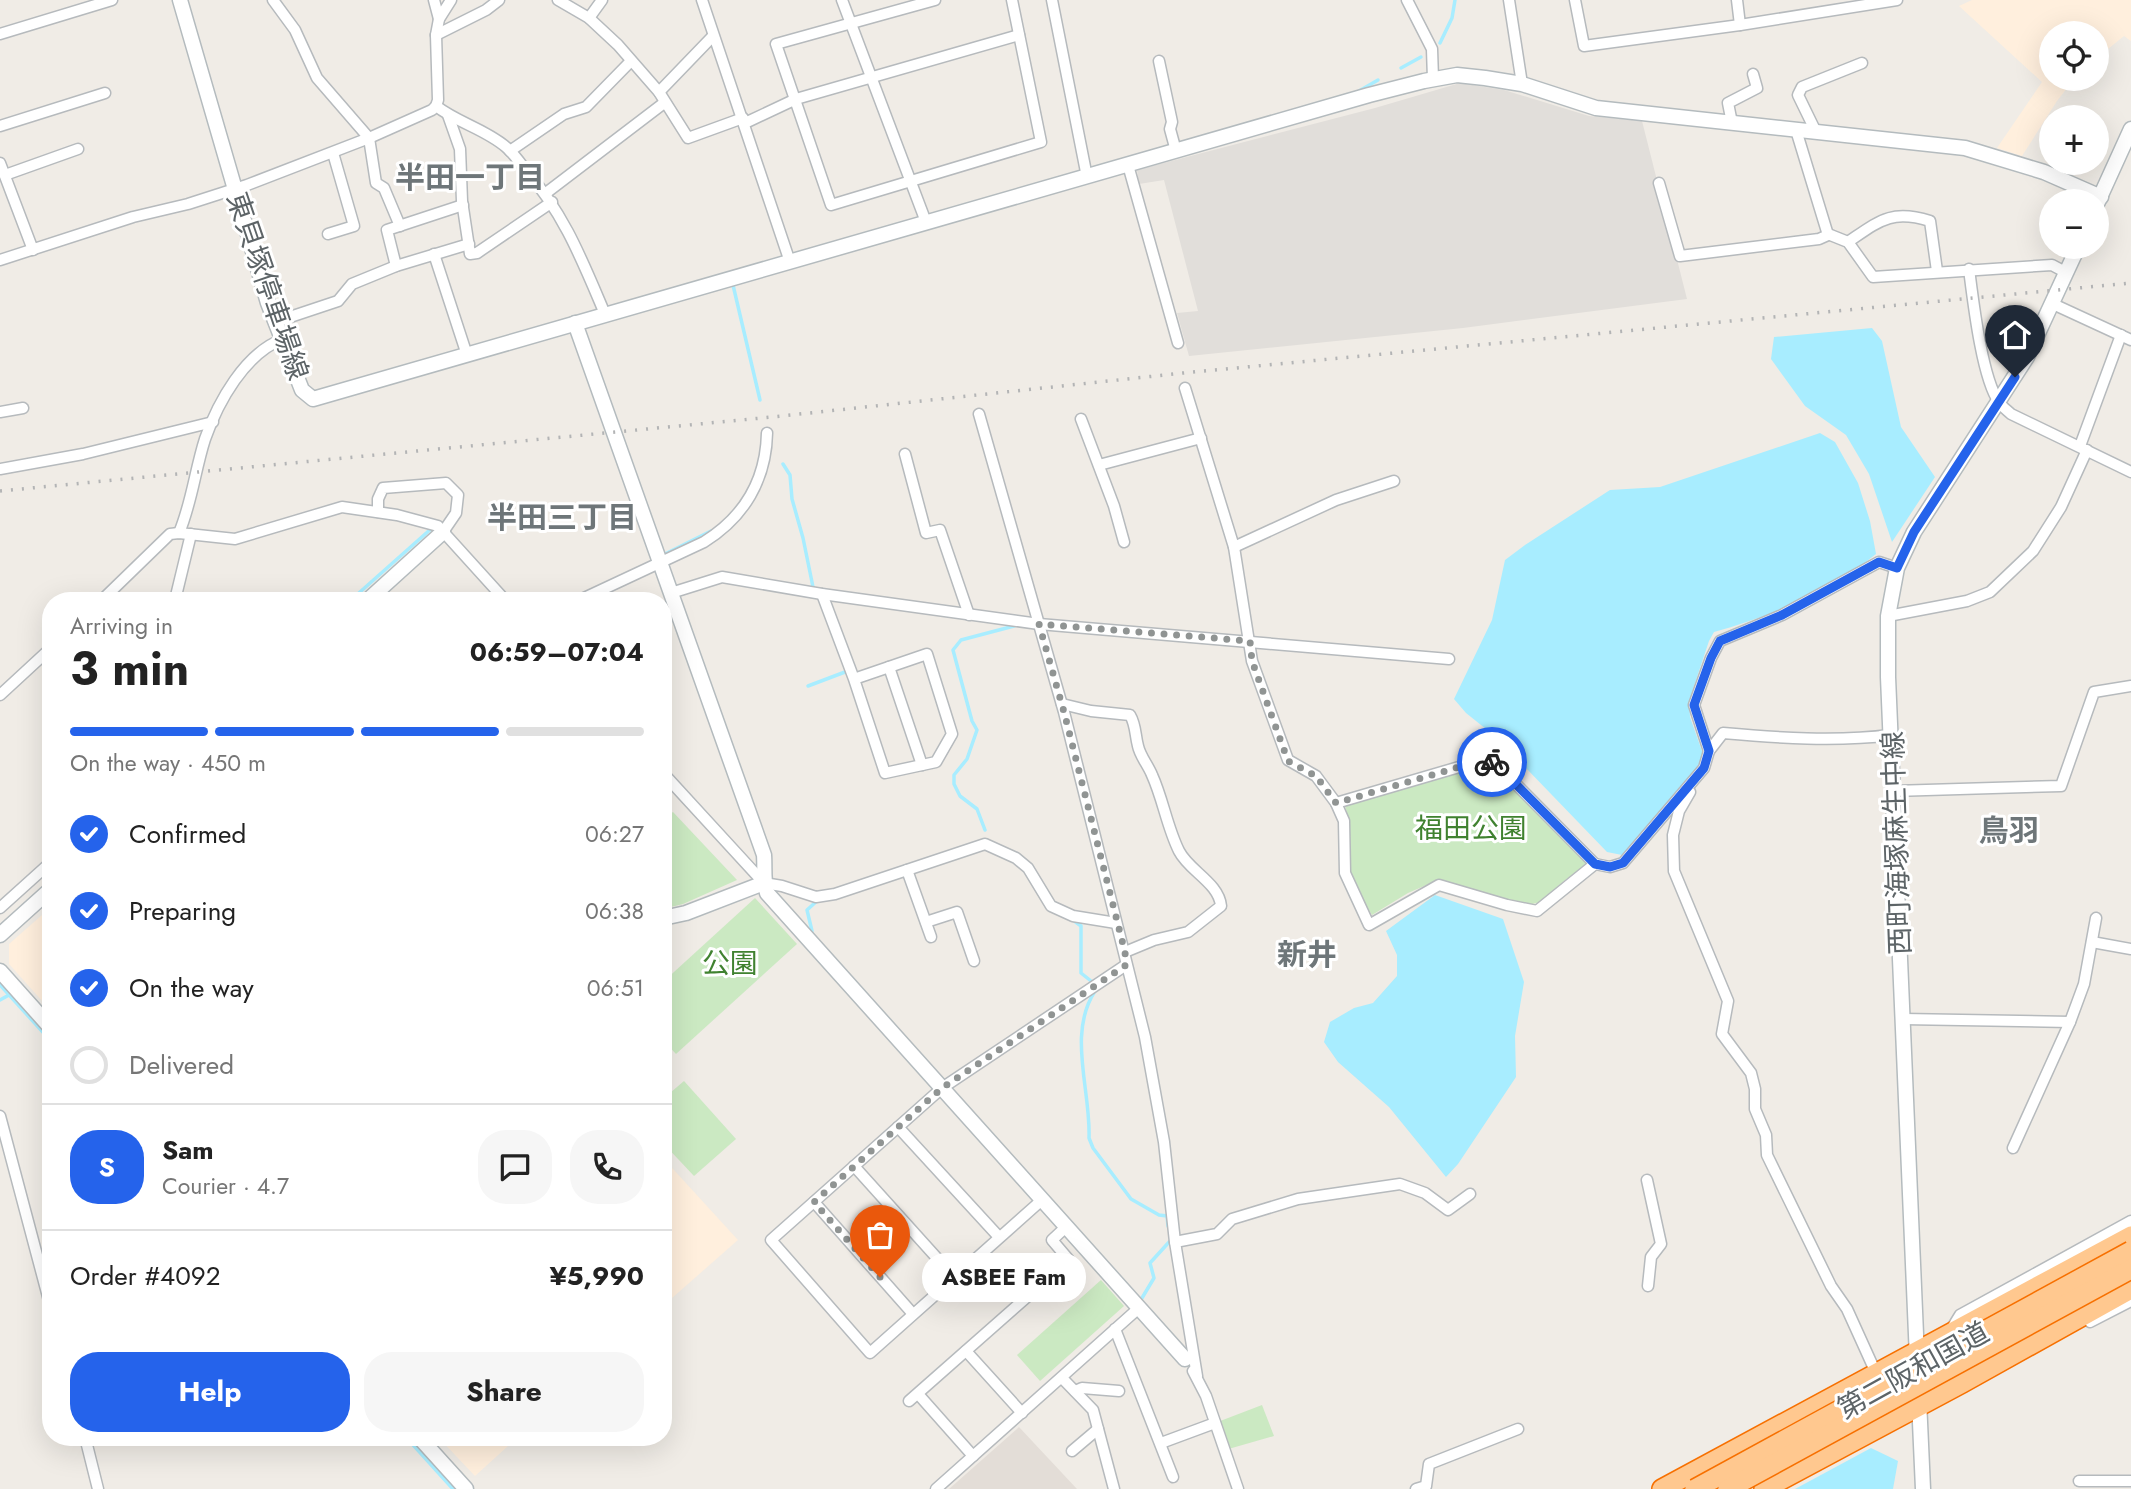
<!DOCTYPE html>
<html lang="en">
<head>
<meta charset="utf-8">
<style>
	:root { --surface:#fff; --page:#f6f6f6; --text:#222; --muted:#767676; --line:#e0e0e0; --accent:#2563eb }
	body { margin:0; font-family:Jost,"Noto Sans JP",sans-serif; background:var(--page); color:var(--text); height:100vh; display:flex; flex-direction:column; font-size:26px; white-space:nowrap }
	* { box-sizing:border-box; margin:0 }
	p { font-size:23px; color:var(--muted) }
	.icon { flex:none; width:38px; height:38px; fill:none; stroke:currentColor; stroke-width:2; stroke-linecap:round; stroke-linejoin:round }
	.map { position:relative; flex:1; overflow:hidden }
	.details { position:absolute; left:42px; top:592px; width:630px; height:854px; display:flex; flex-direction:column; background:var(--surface); border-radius:28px; box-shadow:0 7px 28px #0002 }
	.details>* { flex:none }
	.controls { position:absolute; left:2039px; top:21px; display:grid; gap:14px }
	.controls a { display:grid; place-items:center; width:70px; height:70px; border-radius:50%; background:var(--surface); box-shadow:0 7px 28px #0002; font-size:35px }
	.pin { position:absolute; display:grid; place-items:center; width:60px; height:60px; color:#fff; margin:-72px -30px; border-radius:50% 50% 50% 0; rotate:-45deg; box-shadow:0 0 7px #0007 }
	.pin .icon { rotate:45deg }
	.courier { position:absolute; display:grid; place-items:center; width:70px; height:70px; margin:-35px; border:5px solid #2563eb; border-radius:50%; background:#fff; color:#222; box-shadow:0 2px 9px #0007 }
	.bubble { position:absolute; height:49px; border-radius:24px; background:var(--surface); box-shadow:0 7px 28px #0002; font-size:23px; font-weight:700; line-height:49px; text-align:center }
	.overview em { font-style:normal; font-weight:700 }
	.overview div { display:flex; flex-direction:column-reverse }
	.overview { display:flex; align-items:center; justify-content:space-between; height:119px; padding:0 28px }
	h1 { font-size:46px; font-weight:700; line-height:52px }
	.bar { display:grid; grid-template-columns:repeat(4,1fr); gap:10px 7px; align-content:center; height:84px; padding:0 28px }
	.bar i { height:9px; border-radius:5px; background:var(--line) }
	.bar .on { background:var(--accent) }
	.bar p { grid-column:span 4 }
	.line { display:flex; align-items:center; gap:18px; padding:0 28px; border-top:2px solid var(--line) }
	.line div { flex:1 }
	.round { display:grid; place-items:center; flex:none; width:74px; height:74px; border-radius:28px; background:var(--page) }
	ol { padding:0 28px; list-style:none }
	li { display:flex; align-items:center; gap:21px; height:77px }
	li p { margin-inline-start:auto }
	li .icon { padding:7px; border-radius:50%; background:var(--accent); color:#fff; stroke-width:4 }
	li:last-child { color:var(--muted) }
	li i { width:38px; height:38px; border:4px solid var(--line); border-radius:50% }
	.cta { display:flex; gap:14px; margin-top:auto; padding:14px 28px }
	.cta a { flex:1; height:80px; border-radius:28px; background:var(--accent); color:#fff; font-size:28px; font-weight:700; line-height:80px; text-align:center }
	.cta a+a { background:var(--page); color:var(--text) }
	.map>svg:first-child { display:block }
</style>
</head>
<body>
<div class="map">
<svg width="2131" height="1489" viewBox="0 0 2131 1489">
	<rect width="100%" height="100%" fill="#f0ece6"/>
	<!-- commercial -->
	<g fill="#ffefdd">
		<polygon points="1972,0 2131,0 2131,41 2124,36 2097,58 2096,33 2051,33 2051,79 2074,79 2057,101 2022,156 1997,148 2042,82 1959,6"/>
		<polygon points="51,907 51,1011 9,964 9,944"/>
		<polygon points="663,1158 738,1240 663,1306"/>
		<polygon points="438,1437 518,1437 475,1476"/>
	</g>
	<!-- industrial -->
	<polygon fill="#e1deda" points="1460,83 1504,90 1589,116 1642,121 1687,299 1463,328 1189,356 1177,313 1198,311 1164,180 1139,184 1137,170 1375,108"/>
	<!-- education -->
	<polygon fill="#e3ddd7" points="1019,1427 1077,1489 949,1489"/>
	<!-- green -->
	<g fill="#cbe9c2">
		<path d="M1479 767H1488L1508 782 1587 863C1580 869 1572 875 1564 881 1549 893 1549 902 1527 905L1438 880 1408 893 1372 915C1361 896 1348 879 1348 857 1348 836 1352 828 1345 806Z"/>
		<polygon points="673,812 737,880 683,904 663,909 663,837 672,829 664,818"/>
		<polygon points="755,898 797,944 676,1054 663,1040 663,982"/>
		<polygon points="684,1081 736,1139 694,1176 663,1143 663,1099"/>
		<polygon points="1101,1280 1124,1306 1040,1381 1017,1355"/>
		<polygon points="1262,1405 1274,1436 1225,1450 1215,1423"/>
	</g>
	<!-- water -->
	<g fill="#a8edff">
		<polygon points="1872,328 1882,341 1901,427 1935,477 1892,542 1869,474 1846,435 1805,406 1771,359 1774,337"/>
		<path d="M1820 433 1835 442 1858 483 1870 521 1876 554C1829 592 1771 616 1714 632L1709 641 1689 701 1690 717 1703 754 1697 769 1622 855 1607 852 1496 737 1466 713 1454 699 1492 620 1505 560 1525 545 1610 490 1660 487Z"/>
		<polygon points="1435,895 1503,919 1524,982 1515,1036 1516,1077 1458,1164 1446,1177 1389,1107 1338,1062 1324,1042 1330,1022 1354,1008 1373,1003 1397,976 1397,955 1386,931"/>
		<polygon points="1871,1448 1898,1461 1893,1489 1795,1489"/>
	</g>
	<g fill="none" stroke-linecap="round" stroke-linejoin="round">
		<!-- stream -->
		<g stroke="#a8edff" stroke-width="3.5">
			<polyline points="1440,43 1452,18 1455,0"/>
			<polyline points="1401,68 1421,57"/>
			<polyline points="1359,91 1378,80"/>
			<polyline points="733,285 760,400"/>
			<polyline points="783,464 790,475 792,499 803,538 813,587"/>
			<polyline points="663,555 711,531"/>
			<polyline points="351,600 432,528"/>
			<polyline points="808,686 845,672"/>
			<polyline points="985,830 977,809 960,796 954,784 954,775 967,759 977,730 972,721 953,650 961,640 1014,626"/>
			<polyline points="1073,920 1081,926 1081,973 1091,981"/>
			<polyline points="812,931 807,910 818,900"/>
			<polyline points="0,985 51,1041"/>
			<path d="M1095 991C1067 1034 1091 1090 1089 1138L1093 1148 1131 1199 1159 1215 1167 1216 1168 1226"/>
			<polyline points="0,1000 9,995"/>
			<polyline points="1142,1298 1154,1278 1150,1263 1170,1241"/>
			<polyline points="406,1437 453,1489"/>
		</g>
		<defs>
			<g id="street">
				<polyline points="273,0 295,30 317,78 369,138 376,183 384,188 400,226"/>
				<polyline points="434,0 439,19"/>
				<polyline points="558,0 589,18 618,45 659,92 688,138 743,118"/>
				<polyline points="702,0 790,262"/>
				<polyline points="842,0 926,222"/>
				<polyline points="935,0 776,44 831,205 1041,142 1012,0"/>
				<polyline points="1052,0 1087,177"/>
				<polyline points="1407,0 1432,49 1433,79"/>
				<polyline points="1509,0 1522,84"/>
				<polyline points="1575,0 1584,46 1740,25 1897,0"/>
				<polyline points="1737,0 1740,25"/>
				<polyline points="589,18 602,0"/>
				<polyline points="0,34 112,0"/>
				<polyline points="436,35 486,10 499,0"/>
				<polyline points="1159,61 1172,122 1170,129 1176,151"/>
				<polyline points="659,92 713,36"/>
				<path d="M436 106C458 123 485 129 506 147 513 153 519 161 524 168 564 213 582 260 605 314"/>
				<polyline points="448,115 460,149 462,201 470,254 477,253 552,202"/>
				<polyline points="745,123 796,99 1019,35"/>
				<polyline points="1732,123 1728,103 1757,88 1753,74"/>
				<polyline points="0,126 105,93"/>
				<polyline points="1816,132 1798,95 1802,87 1862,63"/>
				<polyline points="510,151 564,114 586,107 631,61"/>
				<polyline points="0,163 33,250"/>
				<polyline points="1128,165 1178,343"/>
				<polyline points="5,175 78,149"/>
				<polyline points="1659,183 1680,256 1819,239 1828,235 1796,130"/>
				<polyline points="546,193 664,103"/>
				<polyline points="328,234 354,226 333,153"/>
				<polyline points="1828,234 1848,242 1873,277 2052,265 2067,273"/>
				<path d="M1848 242C1879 221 1891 209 1930 221L1937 271"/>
				<polyline points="434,254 467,355"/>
				<polyline points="0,260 133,217 188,204 247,185 369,138 432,110 436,106 438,100 436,35 439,19 451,0"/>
				<polyline points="396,266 387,230 463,205"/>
				<path d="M1969 269C1973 300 1982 379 1999 402 2002 407 2007 410 2011 414L2131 472"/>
				<polyline points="2053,304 2131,340"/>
				<polyline points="275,322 338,301 352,284 396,266 469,244"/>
				<path d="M1185 388 1234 547 1252 661 1288 760 1316 776 1336 803 1344 821 1345 873 1369 925 1439 885 1507 905 1537 911 1595 864 1610 867 1623 863 1704 768 1709 751 1723 733C1778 738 1836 742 1891 735"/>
				<polyline points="0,412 23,408"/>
				<polyline points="979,414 1064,712 1145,1037 1164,1142 1175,1242 1197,1376"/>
				<polyline points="1081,419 1114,506 1124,542"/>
				<polyline points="2080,446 2121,335"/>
				<polyline points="905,454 926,533 940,530 969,615"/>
				<polyline points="1099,465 1201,438"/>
				<polyline points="0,469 83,454 213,422"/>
				<polyline points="378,512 378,499 383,488 446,483 458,495 456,513 443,532"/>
				<path d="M179 533C192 502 195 470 205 439 218 402 245 353 283 339"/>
				<polyline points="1234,547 1336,500 1394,481"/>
				<polyline points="671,593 722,577 822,594 1039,624 1449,659"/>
				<polyline points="822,594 854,679 885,773 936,762 952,734 927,654 854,679"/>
				<polyline points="102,600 170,534 179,533 235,539 342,507 397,515 438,526 505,600"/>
				<polyline points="175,600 191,534"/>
				<path d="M580 600 704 542C744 517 766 480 767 433"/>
				<polyline points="1888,616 1967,601 1990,592 2033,551 2061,507 2087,450"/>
				<polyline points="889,667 922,765"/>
				<polyline points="0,695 51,648"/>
				<path d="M1062 704 1091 711 1130 715C1136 725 1135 735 1138 746 1140 756 1148 765 1152 775 1163 799 1167 827 1179 851 1189 871 1219 883 1221 906L1188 932 1154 940 1125 952"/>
				<polyline points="1709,751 1694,705 1711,658 1720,641 1782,615 1879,562 1897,568"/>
				<polyline points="663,773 764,883 782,886 816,897 835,894 985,844 1016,858 1028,868 1051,906 1073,916 1116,923"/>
				<polyline points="1893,791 2061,786 2094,692 2131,686"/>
				<polyline points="1690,792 1679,811 1673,835 1674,871 1728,1001 1722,1034 1751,1073 1755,1089 1755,1109 1766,1135 1767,1155 1831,1286 1847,1309 1876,1373"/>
				<polyline points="1336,803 1483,760 1495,763 1595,864"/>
				<polyline points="907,870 931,937"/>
				<polyline points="0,908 51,862"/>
				<polyline points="926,922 957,912 974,961"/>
				<polyline points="2092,942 2131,949"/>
				<polyline points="1903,1019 2070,1022"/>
				<polyline points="0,1116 51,1308"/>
				<polyline points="898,1127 999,1237"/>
				<polyline points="2013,1148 2070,1022 2084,984 2096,918"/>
				<polyline points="854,1166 954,1277"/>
				<polyline points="1647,1180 1661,1244 1651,1257 1648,1286"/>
				<polyline points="1043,1199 870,1353 771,1240 942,1088 1126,965"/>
				<polyline points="814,1202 913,1314"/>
				<polyline points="1175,1242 1217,1234 1232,1219 1298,1199 1400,1184 1425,1193 1448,1210 1470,1194"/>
				<polyline points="2090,1322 2131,1301"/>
				<polyline points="1952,1328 1960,1315 2131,1221"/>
				<polyline points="1115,1329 1173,1477"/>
				<polyline points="966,1351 1022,1413"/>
				<polyline points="1193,1371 1206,1396 1238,1489"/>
				<polyline points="1062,1378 1093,1410 1114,1489"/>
				<polyline points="1075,1391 1082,1388 1119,1391"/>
				<polyline points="918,1394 973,1456"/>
				<polyline points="909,1401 1069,1260 1052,1240 1067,1226"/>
				<polyline points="85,1437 98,1489"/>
				<polyline points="1161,1443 1215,1423"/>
				<polyline points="1072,1451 1098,1429"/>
				<polyline points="2079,1481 2131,1481"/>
				<polyline points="936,1489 1140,1307"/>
				<polyline points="1416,1489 1426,1486 1429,1464 1518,1429"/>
			</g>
			<g id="secondary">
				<polyline points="180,0 268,303 302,390 313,399 1369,95 1424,81 1457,75 1485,78 1522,84 1596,108 1965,148 2044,172 2101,197"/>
				<polyline points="2096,206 2131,129"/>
				<path d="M575 323 764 855C765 868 763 881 767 893L1185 1359"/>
				<polyline points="368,600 443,532"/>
				<polyline points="663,918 686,913 764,883"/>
				<polyline points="0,935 51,889"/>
				<polyline points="0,971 51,1028"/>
				<polyline points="1917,1358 1888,677 1888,616 1897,568 1914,532 2027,357 2078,247"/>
				<polyline points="1919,1400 1923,1489"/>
				<polyline points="419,1437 466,1489"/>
			</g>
			<g id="highway">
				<polyline points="1662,1489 2131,1236"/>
				<polyline points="1764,1489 1962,1383 2131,1289"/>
			</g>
		</defs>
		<!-- street casing -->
		<use href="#street" stroke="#b6babd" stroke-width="13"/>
		<!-- secondary casing -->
		<use href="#secondary" stroke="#b4bbbe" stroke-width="17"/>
		<!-- highway casing -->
		<use href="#highway" stroke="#f77000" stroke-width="22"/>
		<!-- street -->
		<use href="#street" stroke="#fff" stroke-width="10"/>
		<!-- secondary -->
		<use href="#secondary" stroke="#fff" stroke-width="14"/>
		<!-- highway -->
		<use href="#highway" stroke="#ffc88f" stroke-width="19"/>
		<!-- rail -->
		<polyline stroke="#b3b4b5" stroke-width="3.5" stroke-dasharray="2 9" stroke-linecap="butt" points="0,491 772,417 1183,373 2131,283"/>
		<defs>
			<g id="highway-bridge">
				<polyline points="1695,1489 2131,1251"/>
				<polyline points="1728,1489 2131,1269"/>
			</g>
		</defs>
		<!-- highway-bridge casing -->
		<use href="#highway-bridge" stroke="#f77000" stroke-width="22" stroke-linecap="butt"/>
		<!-- highway-bridge -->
		<use href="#highway-bridge" stroke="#ffc88f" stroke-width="19"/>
	</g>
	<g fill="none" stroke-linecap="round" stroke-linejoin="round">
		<!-- done -->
		<polyline stroke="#909493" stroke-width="7" stroke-dasharray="0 12.6" points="880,1277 814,1202 942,1088 1126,965 1125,952 1064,712 1039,624 1250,641 1252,661 1288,761 1316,776 1336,803 1483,760 1492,762"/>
		<!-- route -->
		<polyline stroke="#2563eb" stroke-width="9" points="1492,762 1495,763 1595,864 1610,867 1623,863 1704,768 1709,751 1694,705 1711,658 1720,641 1782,615 1879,562 1897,568 1914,532 2015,377"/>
	</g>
	<g text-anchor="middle" stroke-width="6" stroke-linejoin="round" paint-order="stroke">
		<!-- street labels -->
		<g font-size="28" fill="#5d6467" stroke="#fff">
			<text transform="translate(268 286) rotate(71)" y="10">東貝塚停車場線</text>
			<text transform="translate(1896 843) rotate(-92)" y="10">西町海塚麻生中線</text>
			<text transform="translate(1913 1370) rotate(-29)" y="10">第二阪和国道</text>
		</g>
		<!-- park labels -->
		<g font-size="28" fill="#408230" stroke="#fff">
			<text x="1471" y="838">福田公園</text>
			<text x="730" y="973">公園</text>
		</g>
		<!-- neighbourhood labels -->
		<g font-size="30" font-weight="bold" fill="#6e7679" stroke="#fff">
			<text x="470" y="188">半田一丁目</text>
			<text x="562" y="528">半田三丁目</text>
			<text x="2009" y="841">鳥羽</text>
			<text x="1307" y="965">新井</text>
		</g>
	</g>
</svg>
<div class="controls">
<a><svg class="icon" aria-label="locate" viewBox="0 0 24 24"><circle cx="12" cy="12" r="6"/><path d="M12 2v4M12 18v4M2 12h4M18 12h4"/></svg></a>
<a>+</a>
<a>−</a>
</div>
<div class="pin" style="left:880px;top:1277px;background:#ea580c"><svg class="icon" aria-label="bag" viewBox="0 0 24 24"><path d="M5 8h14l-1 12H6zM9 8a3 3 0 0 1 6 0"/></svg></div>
<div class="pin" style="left:2015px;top:377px;background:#1f2937"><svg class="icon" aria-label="home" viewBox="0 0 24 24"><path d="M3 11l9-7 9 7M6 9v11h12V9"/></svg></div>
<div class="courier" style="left:1492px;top:762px"><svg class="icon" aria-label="bike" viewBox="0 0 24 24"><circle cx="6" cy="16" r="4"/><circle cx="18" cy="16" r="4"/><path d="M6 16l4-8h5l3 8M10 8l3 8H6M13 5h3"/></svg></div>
<div class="bubble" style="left:922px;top:1253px;width:164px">ASBEE Fam</div>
<section class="details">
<div class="overview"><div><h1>3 min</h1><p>Arriving in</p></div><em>06:59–07:04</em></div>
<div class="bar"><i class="on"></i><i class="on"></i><i class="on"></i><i></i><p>On the way · 450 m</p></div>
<ol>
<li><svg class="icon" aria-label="check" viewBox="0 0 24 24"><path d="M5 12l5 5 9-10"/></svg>Confirmed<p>06:27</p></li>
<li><svg class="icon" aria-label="check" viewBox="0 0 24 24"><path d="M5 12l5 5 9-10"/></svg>Preparing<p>06:38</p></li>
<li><svg class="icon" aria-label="check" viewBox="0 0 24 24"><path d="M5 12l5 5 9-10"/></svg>On the way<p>06:51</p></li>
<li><i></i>Delivered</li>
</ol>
<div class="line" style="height:126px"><b class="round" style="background:var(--accent);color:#fff">S</b><div><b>Sam</b><p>Courier · 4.7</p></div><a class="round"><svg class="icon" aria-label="chat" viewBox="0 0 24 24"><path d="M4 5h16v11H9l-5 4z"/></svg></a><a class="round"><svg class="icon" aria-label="phone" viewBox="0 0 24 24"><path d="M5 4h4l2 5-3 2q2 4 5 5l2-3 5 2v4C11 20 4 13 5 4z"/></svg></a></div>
<div class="line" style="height:91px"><div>Order #4092</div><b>¥5,990</b></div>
<div class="cta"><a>Help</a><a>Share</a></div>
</section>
</div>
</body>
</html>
